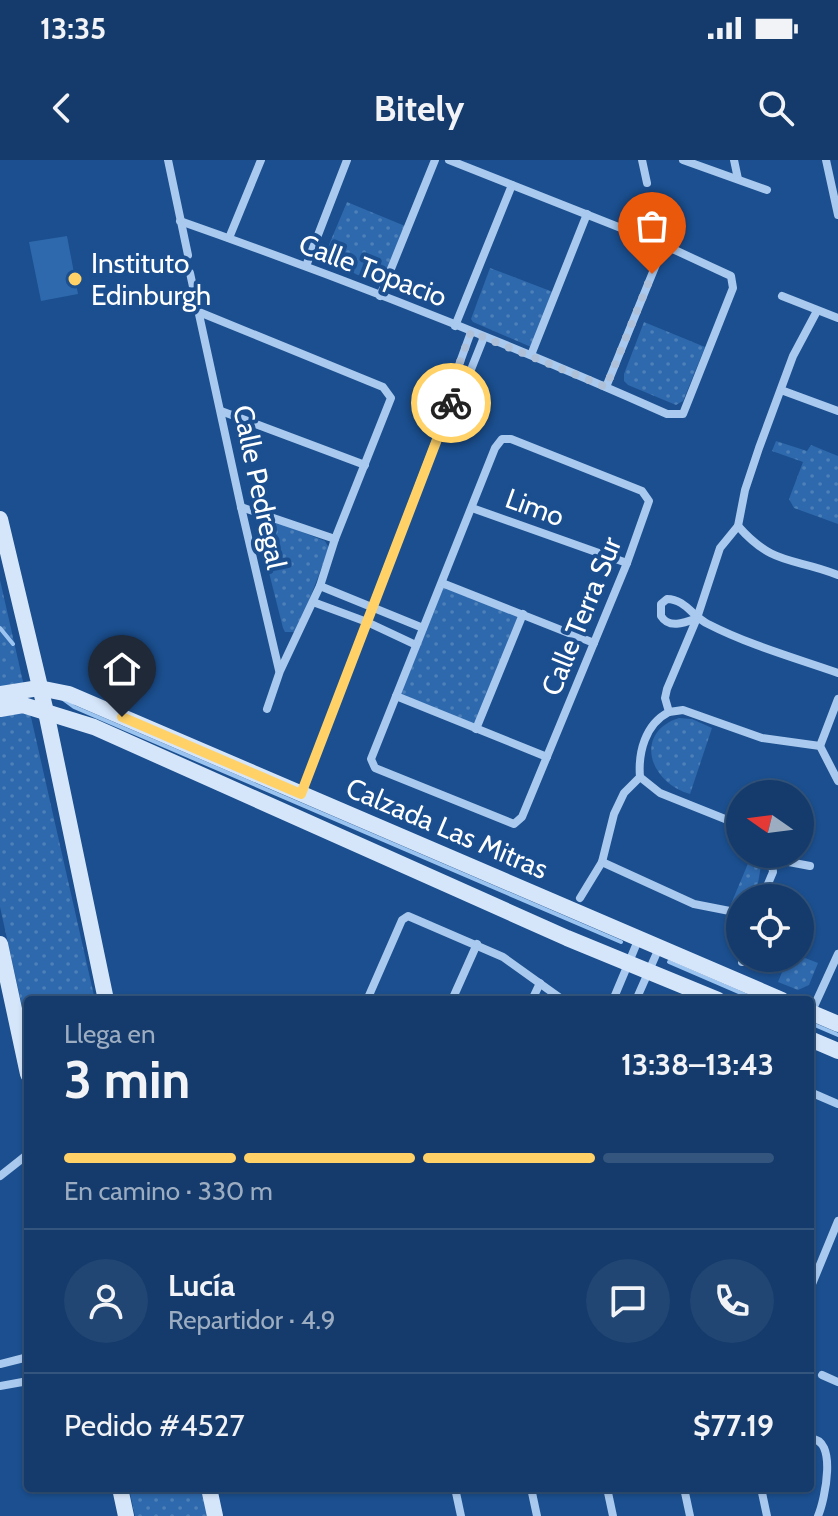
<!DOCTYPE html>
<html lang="es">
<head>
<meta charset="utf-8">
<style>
	:root { --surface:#143b6b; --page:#214673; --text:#f1f3f6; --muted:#9dadc1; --line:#33557e; --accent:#ffd166 }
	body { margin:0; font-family:Cabin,sans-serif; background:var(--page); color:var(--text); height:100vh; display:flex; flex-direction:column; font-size:30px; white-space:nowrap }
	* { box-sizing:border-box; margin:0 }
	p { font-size:26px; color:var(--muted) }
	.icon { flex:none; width:44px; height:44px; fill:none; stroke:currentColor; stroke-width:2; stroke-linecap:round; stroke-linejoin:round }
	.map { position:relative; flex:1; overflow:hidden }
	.sheet { position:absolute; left:24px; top:836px; width:790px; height:496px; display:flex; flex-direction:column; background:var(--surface); border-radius:8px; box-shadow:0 2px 6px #0004,0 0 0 2px var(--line) }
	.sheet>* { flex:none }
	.needle { width:52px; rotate:284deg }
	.tools { position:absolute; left:726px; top:620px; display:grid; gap:16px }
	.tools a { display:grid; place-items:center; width:88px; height:88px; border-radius:50%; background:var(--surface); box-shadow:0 2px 6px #0004,0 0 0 2px var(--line); font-size:40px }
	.pin { position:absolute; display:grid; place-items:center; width:68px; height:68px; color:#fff; margin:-82px -34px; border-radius:50% 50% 50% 0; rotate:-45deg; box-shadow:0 0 8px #0007 }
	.pin .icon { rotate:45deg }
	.courier { position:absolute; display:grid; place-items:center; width:80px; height:80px; margin:-40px; border:6px solid #ffd166; border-radius:50%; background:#fff; color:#222; box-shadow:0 2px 10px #0007 }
	.headline em { font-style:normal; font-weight:700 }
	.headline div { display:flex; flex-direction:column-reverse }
	.headline { display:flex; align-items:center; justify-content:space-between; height:136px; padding:0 40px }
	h1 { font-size:52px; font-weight:700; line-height:60px }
	.bar { display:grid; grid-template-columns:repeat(4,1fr); gap:12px 8px; align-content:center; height:96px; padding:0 40px }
	.bar i { height:10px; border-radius:6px; background:var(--line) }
	.bar .current { background:var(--accent) }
	.bar p { grid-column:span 4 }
	.line { display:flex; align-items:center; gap:20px; padding:0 40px; border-top:2px solid var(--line) }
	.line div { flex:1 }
	.round { display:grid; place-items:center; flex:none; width:84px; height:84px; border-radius:42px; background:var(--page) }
	.status { display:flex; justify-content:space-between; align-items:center; height:56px; padding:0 40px; background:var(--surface); direction:ltr }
	.status svg { height:22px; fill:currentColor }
	header { display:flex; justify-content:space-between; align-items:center; height:104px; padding:0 40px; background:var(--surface); font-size:36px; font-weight:700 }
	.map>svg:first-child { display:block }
</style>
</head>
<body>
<div class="status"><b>13:35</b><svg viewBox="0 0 49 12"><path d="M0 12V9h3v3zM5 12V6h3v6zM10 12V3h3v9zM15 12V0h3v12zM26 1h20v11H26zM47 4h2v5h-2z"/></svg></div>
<header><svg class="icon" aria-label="back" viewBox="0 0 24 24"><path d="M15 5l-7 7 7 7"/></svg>Bitely<svg class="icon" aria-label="search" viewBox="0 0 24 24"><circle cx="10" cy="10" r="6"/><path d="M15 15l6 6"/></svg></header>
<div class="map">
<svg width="838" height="1356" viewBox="0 0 838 1356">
	<defs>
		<pattern id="park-dots" width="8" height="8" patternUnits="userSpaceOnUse" patternTransform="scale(2)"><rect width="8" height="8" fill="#2e69ad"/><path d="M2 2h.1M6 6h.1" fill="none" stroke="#4d80b9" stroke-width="1.8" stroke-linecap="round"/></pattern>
	</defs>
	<rect width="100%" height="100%" fill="#1b4f8f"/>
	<!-- park -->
	<g fill="url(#park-dots)">
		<polygon points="347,42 405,66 382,123 378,124 323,99"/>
		<polygon points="490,108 553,132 531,187 473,162 471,159"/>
		<polygon points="644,162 705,187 683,241 676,245 628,225 624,221 624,214"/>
		<polygon points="776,281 807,291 811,285 838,296 838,364 794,348 789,339 803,302 772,291"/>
		<polygon points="271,360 325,381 329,388 299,467 294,472 285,472 283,468 259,373 262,363"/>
		<polygon points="0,420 95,840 28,840 28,873 0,747"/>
		<polygon points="442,423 523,454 476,569 396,536"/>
		<path d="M679 558 692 559 712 568 690 634C648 622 634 572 679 558Z"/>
		<polygon points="752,694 763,694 758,723 747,738 740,738 740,743 731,744"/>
		<polygon points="800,796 818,803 809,825 798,830 778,822 788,798"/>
		<polygon points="129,1328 203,1328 209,1356 135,1356"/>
	</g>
	<!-- garden -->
	<polygon fill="#2e69ad" points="67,76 78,134 41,141 29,82"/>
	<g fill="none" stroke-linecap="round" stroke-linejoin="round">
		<!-- stream -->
		<g stroke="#9cc4f0" stroke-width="4">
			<polyline points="0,468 13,484"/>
			<polyline points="63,539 74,547 621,782"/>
			<polyline points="669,802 757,840"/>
			<polyline points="810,863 838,875"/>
		</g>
		<!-- street -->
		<g stroke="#a9c9ee" stroke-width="8">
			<polyline points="168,0 188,95"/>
			<polyline points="642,0 647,23"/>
			<polyline points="683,0 767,30"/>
			<polyline points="734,0 738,19"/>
			<polyline points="826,0 838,55"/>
			<path d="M180 61C345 119 508 183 667 254H683L733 128 731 116 664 85 449 0"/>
			<polyline points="229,78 261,0"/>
			<polyline points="306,106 347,0"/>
			<polyline points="190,113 241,347 279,510"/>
			<polyline points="380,136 435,0"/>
			<polyline points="782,136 838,158"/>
			<polyline points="199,152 383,227 391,238 335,379 320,426 280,511 267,549"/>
			<polyline points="455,166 512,25"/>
			<polyline points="531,195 587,54"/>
			<polyline points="606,227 664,85"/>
			<polyline points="781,230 838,251"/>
			<polyline points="455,231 468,217 484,177"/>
			<polyline points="221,251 365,305"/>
			<polygon points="502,279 511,279 642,331 649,341 627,403 522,657 514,664 375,608 371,599 495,288"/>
			<polyline points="241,347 335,379"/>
			<polyline points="472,348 627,403"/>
			<path d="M738 366C774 407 794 397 838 415"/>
			<polyline points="442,423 594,483"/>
			<polyline points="320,426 423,468"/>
			<polyline points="313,442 367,462 416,485"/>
			<path d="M697 458C684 463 669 469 661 456V444L667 439C685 439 693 457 708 464 749 485 795 498 838 513"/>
			<polyline points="396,536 547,597"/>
			<polyline points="669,552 683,550 762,578 820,586 838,621"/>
			<polyline points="476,569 523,454"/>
			<polyline points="820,586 838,539"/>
			<polyline points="640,617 660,633 740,665"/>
			<polyline points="301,634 455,231 456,213 471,172"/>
			<polyline points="773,699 810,706"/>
			<polyline points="602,702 694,744 740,753"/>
			<path d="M580 738 602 702 614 654 624 633 640 617C638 593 645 564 669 552L665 538 667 529 697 458 720 388 738 366 745 330 759 288 793 196 817 151"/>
			<polyline points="762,738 773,712 771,694"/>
			<polyline points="742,802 743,798"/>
			<polyline points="367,840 402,760 408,756 503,797 563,840"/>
			<polyline points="452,840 477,784"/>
			<polyline points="532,840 540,823"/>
			<polyline points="613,840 639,778"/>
			<polyline points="636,840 659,788"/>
			<polyline points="811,853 838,794"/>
			<polyline points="810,932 838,944"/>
			<polyline points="0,1016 28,994"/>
			<polyline points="810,1129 838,1061"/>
			<polyline points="0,1204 28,1197"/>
			<polyline points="822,1215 838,1222"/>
			<polyline points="0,1226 28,1221"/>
			<path d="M810 1279C838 1277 825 1340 818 1356"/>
			<polyline points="455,1328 461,1356"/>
			<polyline points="531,1328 537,1356"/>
			<polyline points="607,1328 613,1356"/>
			<polyline points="684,1328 690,1356"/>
			<polyline points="761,1328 767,1356"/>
		</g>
		<!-- secondary -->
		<g stroke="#d6e6fa" stroke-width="16">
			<polyline points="0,359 46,552 106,840"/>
			<polyline points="0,534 39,528 69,534 782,840"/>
			<polyline points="0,549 23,545 94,567 567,778 718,840"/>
			<polyline points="0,784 28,914"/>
			<polyline points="810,852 838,864"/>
			<polyline points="810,879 838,891"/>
			<polyline points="120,1328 126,1356"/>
			<polyline points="209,1328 215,1356"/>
		</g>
	</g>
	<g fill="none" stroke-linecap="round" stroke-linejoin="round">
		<!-- done -->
		<polyline stroke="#afc1d8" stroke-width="8" stroke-dasharray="0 14.4" points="451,243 455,231 456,213 471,172 606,227 652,114"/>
		<!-- route -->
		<polyline stroke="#ffd166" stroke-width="10" points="122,557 301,634 451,243"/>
	</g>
	<!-- markers -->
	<circle fill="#ffd166" stroke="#1b4f8f" stroke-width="3" cx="75" cy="119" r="8"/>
	<g text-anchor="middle" stroke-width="8" stroke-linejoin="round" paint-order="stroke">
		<!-- poi labels -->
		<g font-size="28" fill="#fff" stroke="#1b4f8f" text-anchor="start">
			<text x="91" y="113">Instituto<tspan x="91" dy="32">Edinburgh</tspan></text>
		</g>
		<!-- street labels -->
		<g font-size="28" fill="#fff" stroke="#1b4f8f">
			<text transform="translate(373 110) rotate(21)" y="10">Calle Topacio</text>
			<text transform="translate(260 327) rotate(78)" y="10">Calle Pedregal</text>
			<text transform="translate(535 347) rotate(20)" y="10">Limo</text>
			<text transform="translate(581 456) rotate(-68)" y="10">Calle Terra Sur</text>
			<text transform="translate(447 668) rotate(23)" y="10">Calzada Las Mitras</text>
		</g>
	</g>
</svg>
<div class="tools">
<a><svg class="needle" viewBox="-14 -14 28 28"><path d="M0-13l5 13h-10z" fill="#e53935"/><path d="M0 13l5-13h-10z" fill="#9dadc1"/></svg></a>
<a><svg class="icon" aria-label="locate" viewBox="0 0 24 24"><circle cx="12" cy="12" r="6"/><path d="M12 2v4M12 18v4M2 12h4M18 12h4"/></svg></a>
</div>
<div class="pin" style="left:652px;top:114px;background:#ea580c"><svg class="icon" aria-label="bag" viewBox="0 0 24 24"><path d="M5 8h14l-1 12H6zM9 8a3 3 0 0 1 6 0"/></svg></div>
<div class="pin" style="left:122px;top:557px;background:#1f2937"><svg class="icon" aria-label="home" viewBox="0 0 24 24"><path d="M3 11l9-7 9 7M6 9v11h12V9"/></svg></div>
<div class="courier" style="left:451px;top:243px"><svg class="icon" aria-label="bike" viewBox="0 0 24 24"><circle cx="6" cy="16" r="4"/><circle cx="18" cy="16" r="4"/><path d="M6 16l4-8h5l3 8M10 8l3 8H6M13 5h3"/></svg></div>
<section class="sheet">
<div class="headline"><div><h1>3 min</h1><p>Llega en</p></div><em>13:38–13:43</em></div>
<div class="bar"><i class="current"></i><i class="current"></i><i class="current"></i><i></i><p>En camino · 330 m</p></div>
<div class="line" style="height:144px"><a class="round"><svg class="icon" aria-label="person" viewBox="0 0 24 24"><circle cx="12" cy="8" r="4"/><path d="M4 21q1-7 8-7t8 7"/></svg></a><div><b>Lucía</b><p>Repartidor · 4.9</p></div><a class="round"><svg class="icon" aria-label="chat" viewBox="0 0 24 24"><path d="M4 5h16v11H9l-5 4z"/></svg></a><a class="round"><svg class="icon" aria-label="phone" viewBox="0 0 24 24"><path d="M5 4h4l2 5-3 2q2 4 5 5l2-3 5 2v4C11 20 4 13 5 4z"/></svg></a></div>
<div class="line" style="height:104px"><div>Pedido #4527</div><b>$77.19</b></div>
</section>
</div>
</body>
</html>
